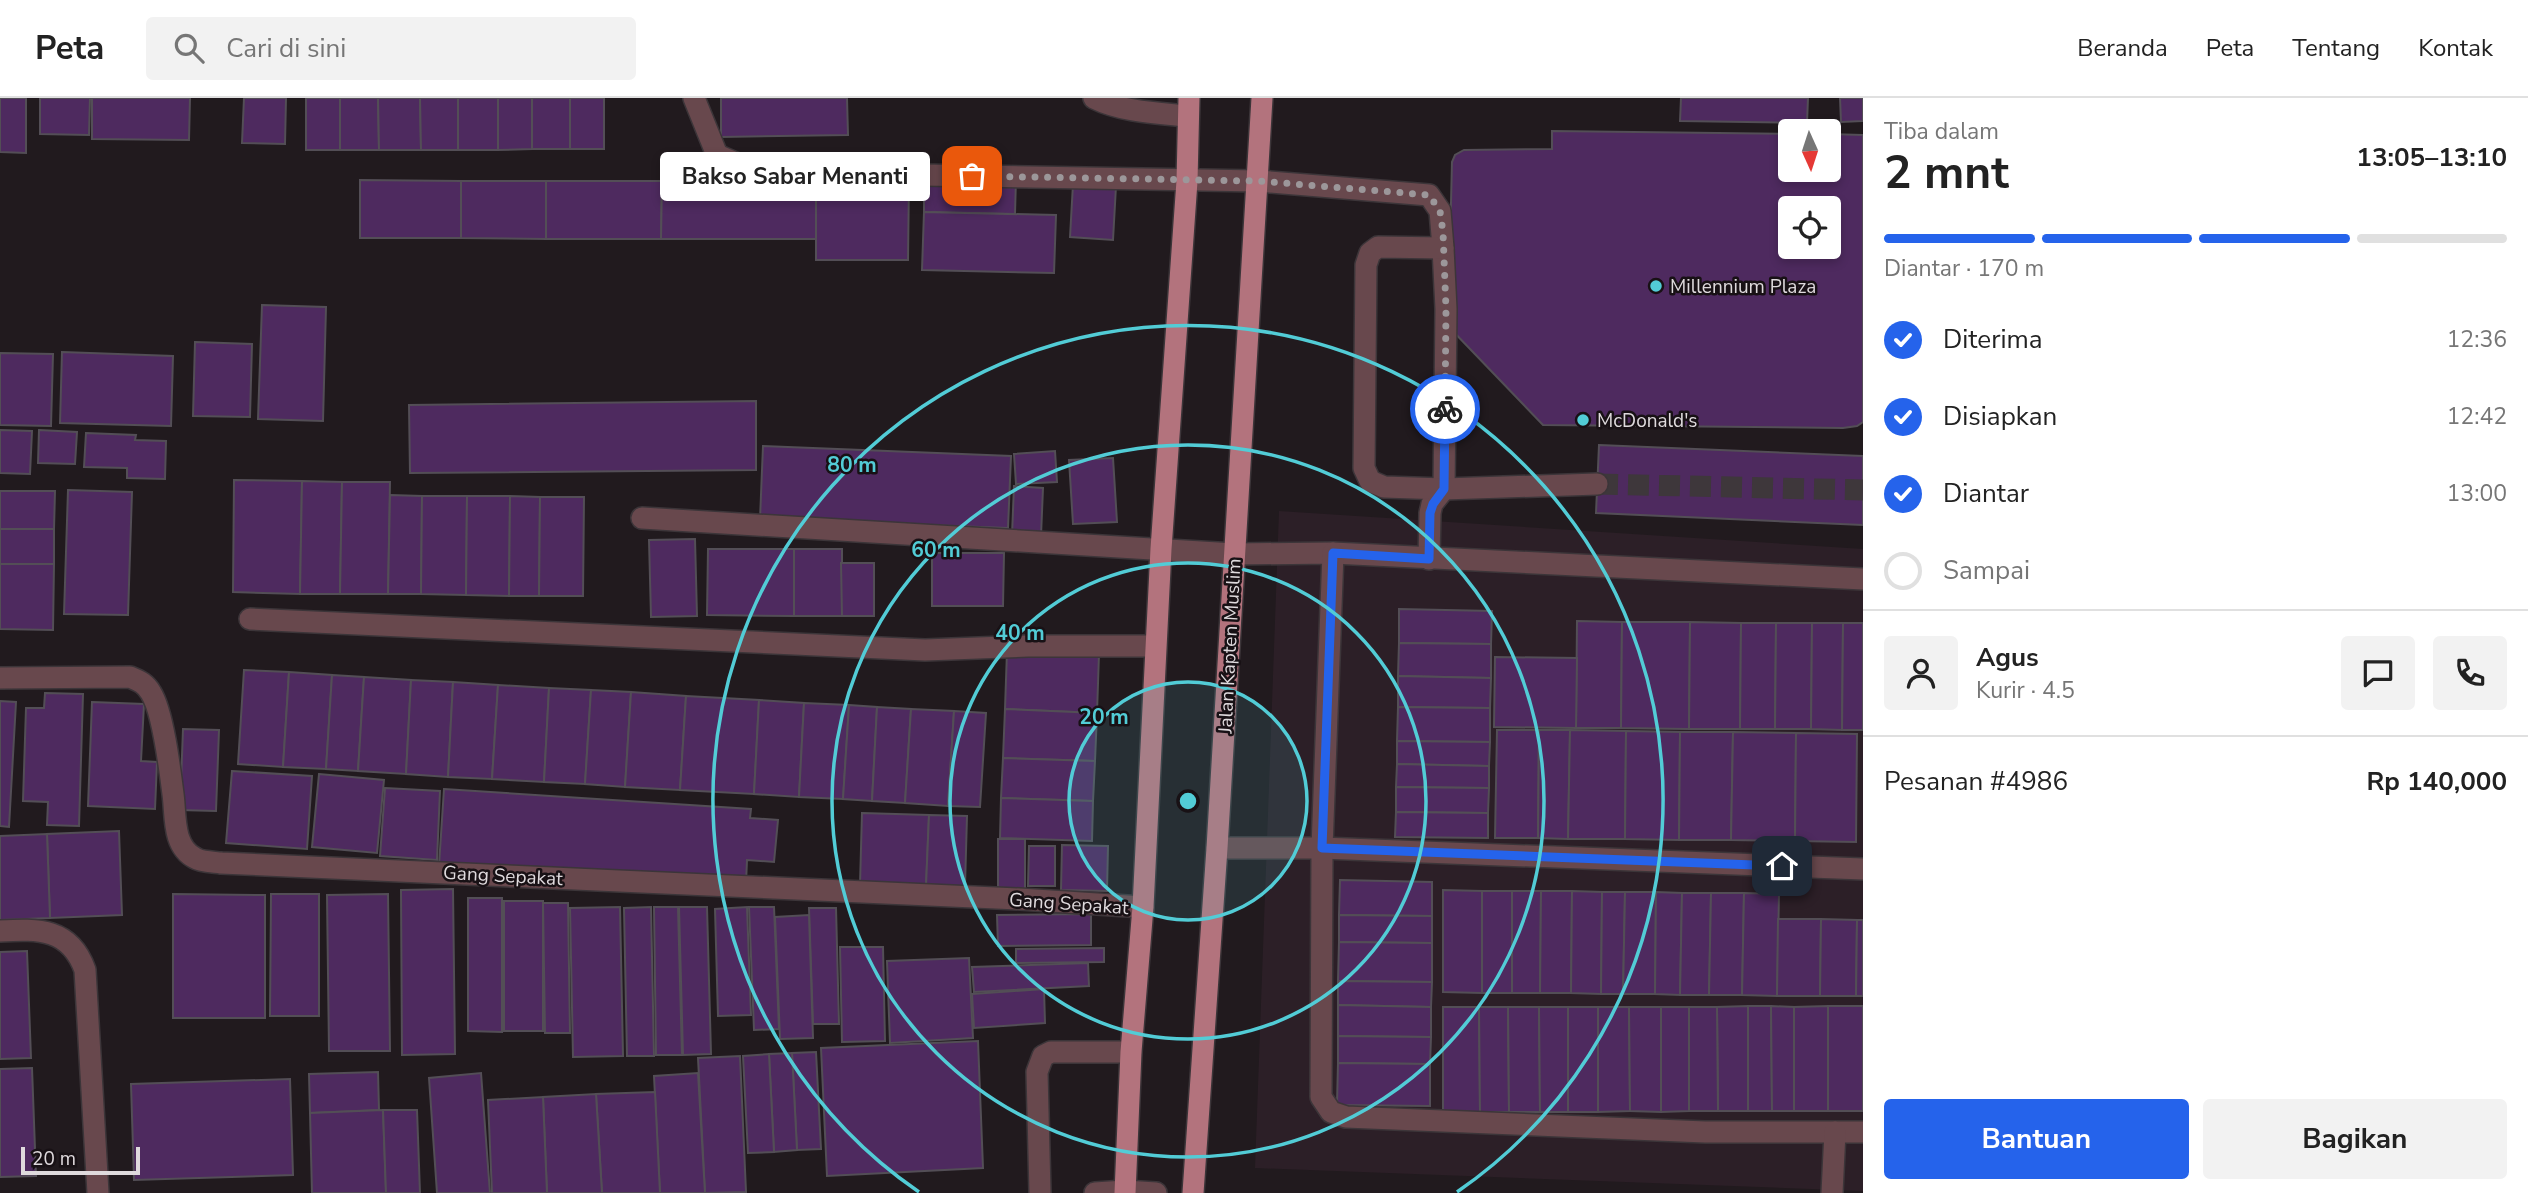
<!DOCTYPE html>
<html lang="id">
<head>
<meta charset="utf-8">
<style>
	:root { --surface:#fff; --page:#f2f2f2; --text:#222; --muted:#767676; --line:#e0e0e0; --accent:#2563eb }
	body { margin:0; font-family:"Nunito Sans",sans-serif; background:var(--page); color:var(--text); height:100vh; display:flex; flex-direction:column; font-size:26px; white-space:nowrap }
	* { box-sizing:border-box; margin:0 }
	p { font-size:23px; color:var(--muted) }
	.icon { flex:none; width:38px; height:38px; fill:none; stroke:currentColor; stroke-width:2; stroke-linecap:round; stroke-linejoin:round }
	.map { position:relative; flex:1; overflow:hidden }
	.sheet { display:flex; flex-direction:column; background:var(--surface); width:665px }
	.sheet>* { flex:none }
	.needle { width:46px; rotate:177deg }
	.fabs { position:absolute; left:1778px; top:21px; display:grid; gap:14px }
	.fabs a { display:grid; place-items:center; width:63px; height:63px; border-radius:7px; background:var(--surface); box-shadow:0 4px 10px #0003; font-size:35px }
	.scale { position:absolute; left:21px; bottom:18px; width:119px; box-sizing:border-box; padding-left:7px; border:4px solid #dfdadd; border-top:0; font-size:19px; line-height:24px; white-space:nowrap; color:#dfdadd; -webkit-text-stroke:5px #181115; paint-order:stroke }
	.pin { position:absolute; display:grid; place-items:center; width:60px; height:60px; color:#fff; margin:-30px; border-radius:14px; box-shadow:0 4px 10px #0006 }
	.courier { position:absolute; display:grid; place-items:center; width:70px; height:70px; margin:-35px; border:5px solid #2563eb; border-radius:50%; background:#fff; color:#222; box-shadow:0 2px 9px #0007 }
	.bubble { position:absolute; height:49px; border-radius:7px; background:var(--surface); box-shadow:0 4px 10px #0003; font-size:23px; font-weight:700; line-height:49px; text-align:center }
	.headline em { font-style:normal; font-weight:700 }
	.headline div { display:flex; flex-direction:column-reverse }
	.headline { display:flex; align-items:center; justify-content:space-between; height:119px; padding:0 21px }
	h1 { font-size:46px; font-weight:700; line-height:52px }
	.bar { display:grid; grid-template-columns:repeat(4,1fr); gap:10px 7px; align-content:center; height:84px; padding:0 21px }
	.bar i { height:9px; border-radius:5px; background:var(--line) }
	.bar .current { background:var(--accent) }
	.bar p { grid-column:span 4 }
	.line { display:flex; align-items:center; gap:18px; padding:0 21px; border-top:2px solid var(--line) }
	.line div { flex:1 }
	.round { display:grid; place-items:center; flex:none; width:74px; height:74px; border-radius:7px; background:var(--page) }
	ol { padding:0 21px; list-style:none }
	li { display:flex; align-items:center; gap:21px; height:77px }
	li p { margin-inline-start:auto }
	li .icon { padding:7px; border-radius:50%; background:var(--accent); color:#fff; stroke-width:4 }
	li:last-child { color:var(--muted) }
	li i { width:38px; height:38px; border:4px solid var(--line); border-radius:50% }
	.button { display:flex; gap:14px; margin-top:auto; padding:14px 21px }
	.button a { flex:1; height:80px; border-radius:7px; background:var(--accent); color:#fff; font-size:28px; font-weight:700; line-height:80px; text-align:center }
	.button a+a { background:var(--page); color:var(--text) }
	header { display:flex; align-items:center; gap:42px; box-sizing:border-box; height:98px; padding:0 35px; background:var(--surface); border-bottom:2px solid var(--line) }
	header strong { font-size:33px }
	nav { display:flex; gap:38px; margin-inline-start:auto; font-size:24px }
	.search { width:490px; height:63px; background:var(--page); display:flex; align-items:center; gap:18px; box-sizing:border-box; padding:0 24px; border-radius:7px; color:var(--muted); font-size:26px }
	main { display:flex; flex:1; min-height:0 }
	.map>svg:first-child { display:block }
</style>
</head>
<body>
<header>
<strong>Peta</strong>
<div class="search"><svg class="icon" aria-label="search" viewBox="0 0 24 24"><circle cx="10" cy="10" r="6"/><path d="M15 15l6 6"/></svg>Cari di sini</div>
<nav><a>Beranda</a><a>Peta</a><a>Tentang</a><a>Kontak</a></nav>
</header>
<main>
<div class="map">
<svg width="1863" height="1095" viewBox="0 0 1863 1095">
	<rect width="100%" height="100%" fill="#211a1e"/>
	<!-- built -->
	<polygon fill="#2c1f27" points="1279,413 1863,451 1863,1093 1255,1070"/>
	<!-- building -->
	<g fill="#4e2a5f" stroke="#534e56" stroke-width="2" fill-rule="evenodd">
		<polygon points="0,0 26,0 26,55 0,54"/>
		<polygon points="40,0 90,0 89,37 40,36"/>
		<polygon points="92,0 190,0 189,42 92,41"/>
		<polygon points="244,0 286,0 285,46 242,45"/>
		<rect x="306" y="0" width="34" height="52"/>
		<polygon points="340,0 378,0 379,52 340,52"/>
		<polygon points="378,0 420,0 421,52 379,52"/>
		<polygon points="420,0 458,0 458,52 421,52"/>
		<rect x="458" y="0" width="40" height="52"/>
		<polygon points="498,0 532,0 532,51 498,52"/>
		<rect x="532" y="0" width="38" height="51"/>
		<rect x="570" y="0" width="34" height="51"/>
		<polygon points="721,0 847,0 848,37 721,39"/>
		<polygon points="1681,0 1808,0 1807,25 1680,23"/>
		<polygon points="1840,0 1863,0 1863,23 1841,24"/>
		<path d="M1552 33 1790 36V72H1829V36L1863 37V324L1857 328 1843 330 1543 327 1448 228 1452 64 1455 57 1464 52 1552 51ZM1790 110H1829V149H1790Z"/>
		<polygon points="924,78 1016,80 1015,116 924,114"/>
		<polygon points="360,82 461,83 461,140 360,140"/>
		<polygon points="461,83 546,83 546,141 461,140"/>
		<polygon points="546,83 662,83 661,141 546,141"/>
		<polygon points="662,83 816,83 816,141 661,141"/>
		<polygon points="816,83 909,83 908,162 816,162"/>
		<polygon points="1073,86 1116,88 1113,142 1070,139"/>
		<polygon points="924,114 1056,117 1054,175 922,172"/>
		<polygon points="262,207 326,209 323,323 258,321"/>
		<polygon points="195,244 252,246 250,319 193,318"/>
		<polygon points="62,254 173,258 171,328 60,325"/>
		<polygon points="0,255 53,256 51,328 0,327"/>
		<polygon points="756,303 756,372 410,375 409,307"/>
		<polygon points="0,332 32,333 30,376 0,375"/>
		<polygon points="39,332 77,334 75,366 38,365"/>
		<polygon points="86,335 136,337 135,342 166,343 165,381 127,380 127,370 84,369"/>
		<polygon points="1599,347 1863,358 1863,427 1596,415"/>
		<polygon points="763,348 1011,358 1008,430 760,421"/>
		<polygon points="1055,353 1057,384 1016,386 1014,356"/>
		<polygon points="1113,360 1117,424 1073,426 1069,362"/>
		<polygon points="234,382 302,383 300,496 233,494"/>
		<polygon points="302,383 342,384 340,496 300,496"/>
		<polygon points="342,384 390,384 388,496 340,496"/>
		<polygon points="1014,388 1043,390 1041,438 1012,437"/>
		<polygon points="68,392 132,394 128,517 64,516"/>
		<polygon points="0,393 55,393 54,431 0,431"/>
		<polygon points="390,397 422,398 421,496 388,496"/>
		<polygon points="422,398 467,398 466,497 421,496"/>
		<polygon points="467,398 510,398 509,498 466,497"/>
		<polygon points="510,398 540,399 539,498 509,498"/>
		<polygon points="540,399 584,399 583,498 539,498"/>
		<rect x="0" y="431" width="54" height="35"/>
		<polygon points="695,441 697,518 651,519 649,442"/>
		<polygon points="708,451 794,451 794,518 707,517"/>
		<rect x="794" y="451" width="48" height="67"/>
		<polygon points="932,455 1004,455 1003,508 932,508"/>
		<polygon points="841,465 874,465 874,518 842,518"/>
		<polygon points="0,466 54,466 53,532 0,531"/>
		<polygon points="1399,511 1492,513 1491,546 1399,545"/>
		<polygon points="1577,523 1622,524 1621,630 1576,630"/>
		<polygon points="1622,524 1690,524 1689,631 1621,630"/>
		<polygon points="1690,524 1741,525 1740,631 1689,631"/>
		<polygon points="1741,525 1776,525 1775,631 1740,631"/>
		<polygon points="1776,525 1812,525 1811,631 1775,631"/>
		<polygon points="1812,525 1843,525 1842,632 1811,631"/>
		<polygon points="1843,525 1863,525 1863,632 1842,632"/>
		<polygon points="1399,545 1491,546 1491,580 1398,578"/>
		<polygon points="1007,553 1099,556 1097,615 1005,611"/>
		<polygon points="1495,559 1577,560 1576,630 1494,629"/>
		<polygon points="244,572 289,574 283,669 238,666"/>
		<polygon points="289,574 332,577 326,671 283,669"/>
		<polygon points="332,577 364,579 358,673 326,671"/>
		<polygon points="1398,578 1491,580 1490,610 1398,609"/>
		<polygon points="364,579 411,582 406,676 358,673"/>
		<polygon points="411,582 453,584 448,679 406,676"/>
		<polygon points="453,584 498,587 492,681 448,679"/>
		<polygon points="498,587 549,590 544,684 492,681"/>
		<polygon points="549,590 591,592 585,686 544,684"/>
		<polygon points="591,592 631,594 625,689 585,686"/>
		<polygon points="631,594 686,598 680,692 625,689"/>
		<polygon points="45,595 83,596 79,728 47,727 48,704 23,703 26,610 44,610"/>
		<polygon points="686,598 759,602 754,696 680,692"/>
		<polygon points="759,602 804,605 799,699 754,696"/>
		<polygon points="0,603 16,604 9,729 0,728"/>
		<polygon points="92,604 144,606 141,663 157,664 155,711 88,708"/>
		<polygon points="804,605 849,607 843,701 799,699"/>
		<polygon points="849,607 877,609 872,703 843,701"/>
		<polygon points="877,609 911,611 905,705 872,703"/>
		<polygon points="1398,609 1490,610 1490,644 1397,643"/>
		<polygon points="911,611 954,613 948,708 905,705"/>
		<polygon points="1005,611 1097,615 1095,663 1003,660"/>
		<polygon points="954,613 986,615 980,709 948,708"/>
		<polygon points="183,631 219,632 216,713 180,712"/>
		<polygon points="1497,632 1539,632 1538,740 1495,740"/>
		<polygon points="1539,632 1570,632 1568,741 1538,740"/>
		<polygon points="1570,632 1626,633 1625,741 1568,741"/>
		<polygon points="1626,633 1680,634 1679,742 1625,741"/>
		<polygon points="1680,634 1733,634 1731,742 1679,742"/>
		<polygon points="1733,634 1796,635 1795,743 1731,742"/>
		<polygon points="1796,635 1857,636 1856,744 1795,743"/>
		<polygon points="1397,643 1490,644 1489,668 1397,666"/>
		<polygon points="1003,660 1095,663 1093,703 1001,700"/>
		<polygon points="1397,666 1489,668 1489,690 1396,689"/>
		<polygon points="232,673 312,678 307,751 226,745"/>
		<polygon points="319,676 384,682 377,755 312,749"/>
		<polygon points="1396,689 1489,690 1488,715 1396,714"/>
		<polygon points="385,690 440,693 437,762 380,758"/>
		<polygon points="444,691 751,711 750,720 778,722 774,764 747,762 746,786 439,767"/>
		<polygon points="1001,700 1093,703 1092,743 1000,740"/>
		<polygon points="1396,714 1488,715 1488,740 1395,739"/>
		<polygon points="862,715 929,717 926,788 860,786"/>
		<polygon points="929,717 967,718 965,788 926,788"/>
		<polygon points="119,733 122,817 50,820 47,736"/>
		<polygon points="47,736 50,820 0,822 0,738"/>
		<rect x="998" y="741" width="27" height="55"/>
		<polygon points="1062,747 1108,748 1107,793 1061,792"/>
		<polygon points="1029,748 1055,748 1055,788 1028,788"/>
		<polygon points="1340,782 1432,784 1432,818 1339,817"/>
		<polygon points="453,791 455,956 402,957 401,792"/>
		<polygon points="1443,792 1482,793 1482,895 1443,894"/>
		<rect x="1482" y="793" width="30" height="102"/>
		<polygon points="1512,793 1541,793 1540,895 1512,895"/>
		<polygon points="1541,793 1572,793 1571,895 1540,895"/>
		<polygon points="1572,793 1602,794 1601,896 1571,895"/>
		<polygon points="1602,794 1625,794 1623,896 1601,896"/>
		<polygon points="1625,794 1656,794 1655,896 1623,896"/>
		<polygon points="1656,794 1682,795 1680,897 1655,896"/>
		<polygon points="1682,795 1711,795 1709,897 1680,897"/>
		<polygon points="1711,795 1744,795 1742,897 1709,897"/>
		<polygon points="1744,795 1779,796 1777,898 1742,897"/>
		<polygon points="173,796 265,797 265,920 173,920"/>
		<polygon points="271,796 319,796 319,918 270,918"/>
		<polygon points="388,796 390,953 329,953 327,797"/>
		<polygon points="468,800 502,800 502,934 468,933"/>
		<rect x="504" y="803" width="39" height="130"/>
		<polygon points="543,805 568,805 570,935 545,935"/>
		<polygon points="620,809 623,958 573,959 570,810"/>
		<polygon points="651,809 654,958 627,958 624,810"/>
		<polygon points="654,809 678,809 682,957 656,957"/>
		<polygon points="679,809 707,809 711,956 683,957"/>
		<polygon points="747,809 751,917 718,918 715,811"/>
		<polygon points="749,809 774,809 779,931 754,932"/>
		<polygon points="809,810 836,810 839,926 813,926"/>
		<polygon points="1091,816 1091,847 998,848 997,817"/>
		<polygon points="809,817 813,940 780,941 775,819"/>
		<polygon points="1339,817 1432,818 1432,845 1339,844"/>
		<polygon points="1778,821 1821,821 1820,898 1777,898"/>
		<polygon points="1821,821 1857,822 1856,898 1820,898"/>
		<polygon points="1857,822 1863,822 1863,898 1856,898"/>
		<polygon points="1339,844 1432,845 1432,884 1338,883"/>
		<polygon points="840,849 883,849 885,943 842,944"/>
		<polygon points="1104,850 1104,864 1016,865 1016,851"/>
		<polygon points="27,853 31,960 0,961 0,854"/>
		<polygon points="969,860 973,940 890,945 887,863"/>
		<polygon points="1088,865 1089,888 974,894 972,869"/>
		<polygon points="1338,883 1432,884 1431,909 1338,907"/>
		<polygon points="1044,891 1045,925 974,930 972,896"/>
		<polygon points="1338,907 1431,909 1431,939 1338,938"/>
		<polygon points="1748,908 1748,1013 1718,1013 1717,909"/>
		<polygon points="1748,908 1771,908 1772,1013 1748,1013"/>
		<polygon points="1771,908 1794,909 1794,1013 1772,1013"/>
		<polygon points="1828,908 1828,1013 1794,1013 1794,909"/>
		<rect x="1828" y="908" width="35" height="105"/>
		<polygon points="1443,909 1479,909 1480,1014 1443,1014"/>
		<polygon points="1479,909 1508,909 1509,1014 1480,1014"/>
		<polygon points="1508,909 1539,909 1540,1014 1509,1014"/>
		<polygon points="1539,909 1568,909 1568,1014 1540,1014"/>
		<rect x="1568" y="909" width="30" height="105"/>
		<polygon points="1598,909 1629,909 1630,1013 1598,1014"/>
		<polygon points="1629,909 1661,909 1661,1014 1630,1013"/>
		<polygon points="1661,909 1689,909 1689,1013 1661,1014"/>
		<polygon points="1689,909 1717,909 1718,1013 1689,1013"/>
		<polygon points="1338,938 1431,939 1430,966 1338,965"/>
		<polygon points="978,943 983,1070 827,1078 821,950"/>
		<polygon points="816,954 821,1051 797,1052 792,955"/>
		<polygon points="792,955 797,1052 774,1054 769,956"/>
		<polygon points="769,956 774,1054 748,1055 743,958"/>
		<polygon points="740,958 746,1094 705,1095 698,960"/>
		<polygon points="1338,965 1430,966 1430,1008 1337,1007"/>
		<polygon points="32,970 36,1078 0,1079 0,971"/>
		<polygon points="378,974 379,1012 310,1015 309,976"/>
		<polygon points="481,975 490,1095 437,1095 429,980"/>
		<polygon points="698,975 705,1095 660,1095 654,978"/>
		<polygon points="290,981 293,1077 134,1082 131,986"/>
		<polygon points="655,994 660,1095 602,1095 596,996"/>
		<polygon points="596,996 602,1095 547,1095 543,999"/>
		<polygon points="543,999 547,1095 492,1095 488,1002"/>
		<polygon points="383,1012 386,1095 312,1095 310,1015"/>
		<polygon points="383,1012 417,1012 420,1095 386,1095"/>
	</g>
	<g fill="none" stroke-linecap="round" stroke-linejoin="round">
		<!-- minor-tunnel -->
		<polyline stroke="#3e373b" stroke-width="21" stroke-dasharray="21 10" stroke-linecap="butt" points="1597,386 1863,392"/>
		<defs>
			<g id="minor">
				<polyline points="694,0 717,57 756,74 1258,83 1429,97 1440,113 1443,150 1446,211 1444,391 1432,406 1430,415 1429,461"/>
				<path d="M1094 0C1122 14 1158 15 1188 18"/>
				<polyline points="1443,150 1378,149 1370,155 1366,167 1364,370 1370,383 1384,389 1444,391 1597,386"/>
				<polyline points="642,420 1234,456 1333,455 1863,481"/>
				<polyline points="1333,455 1322,750 1863,771"/>
				<polyline points="250,521 925,552 1028,548 1155,548"/>
				<path d="M0 580 130 579C140 583 146 586 151 595 163 614 170 672 173 696 176 717 172 748 195 760 201 764 214 764 221 765L1020 801 1143 809"/>
				<polyline points="1217,750 1322,750 1321,999 1331,1014 1346,1019 1705,1034 1863,1034"/>
				<path d="M0 833C39 831 70 830 85 872L98 1095"/>
				<polyline points="1040,1095 1037,974 1043,958 1051,954 1131,954"/>
				<polyline points="1095,1095 1125,1093 1156,1095"/>
				<polyline points="1832,1095 1835,1034"/>
			</g>
			<g id="major">
				<polyline points="1125,1095 1131,954 1143,809 1161,451 1187,83 1189,0"/>
				<polyline points="1193,1095 1217,750 1262,0"/>
			</g>
		</defs>
		<!-- minor casing -->
		<use href="#minor" stroke="#3c3539" stroke-width="24"/>
		<!-- major casing -->
		<use href="#major" stroke="#3c3539" stroke-width="24"/>
		<!-- minor -->
		<use href="#minor" stroke="#68484d" stroke-width="21"/>
		<!-- major -->
		<use href="#major" stroke="#b3737d" stroke-width="21"/>
	</g>
	<g fill="none" stroke-linecap="round" stroke-linejoin="round">
		<!-- done -->
		<polyline stroke="#9c979a" stroke-width="7" stroke-dasharray="0 12.6" points="972,78 1258,83 1429,97 1440,113 1443,134 1446,211 1445,311"/>
		<!-- route -->
		<polyline stroke="#2563eb" stroke-width="9" points="1445,311 1444,391 1433,406 1430,415 1429,461 1333,455 1322,750 1782,768"/>
	</g>
	<!-- distance rings -->
	<circle cx="1188" cy="703" r="119" fill="#52ccd6" fill-opacity=".12"/>
	<g fill="none" stroke="#52ccd6" stroke-width="3.5">
		<circle cx="1188" cy="703" r="119"/>
		<circle cx="1188" cy="703" r="238"/>
		<circle cx="1188" cy="703" r="356"/>
		<path d="M919 1094A475 475 0 1 1 1457 1094"/>
	</g>
	<!-- markers -->
	<g fill="#52ccd6" stroke="#181115" stroke-width="2.5">
		<circle cx="1656" cy="188" r="7"/>
		<circle cx="1583" cy="322" r="7"/>
	</g>
	<g text-anchor="middle" stroke-width="5" stroke-linejoin="round" paint-order="stroke">
		<!-- poi labels -->
		<g font-size="19" fill="#dfdadd" stroke="#181115" text-anchor="start">
			<text x="1670" y="195">Millennium Plaza</text>
			<text x="1597" y="329">McDonald's</text>
		</g>
		<!-- street labels -->
		<g font-size="19" fill="#dfdadd" stroke="#181115">
			<text transform="translate(1229 548) rotate(-87)" y="7">Jalan Kapten Muslim</text>
			<text transform="translate(503 777) rotate(3)" y="7">Gang Sepakat</text>
			<text transform="translate(1069 805) rotate(4)" y="7">Gang Sepakat</text>
		</g>
	</g>
	<circle cx="1188" cy="703" r="10" fill="#52ccd6" stroke="#181115" stroke-width="3.5"/>
	<g font-size="21" text-anchor="middle" font-weight="bold" fill="#52ccd6" stroke="#181115" stroke-width="5" stroke-linejoin="round" paint-order="stroke">
		<text x="852" y="374">80 m</text>
		<text x="936" y="459">60 m</text>
		<text x="1020" y="542">40 m</text>
		<text x="1104" y="626">20 m</text>
	</g>
</svg>
<div class="fabs">
<a><svg class="needle" viewBox="-14 -14 28 28"><path d="M0-13l5 13h-10z" fill="#e53935"/><path d="M0 13l5-13h-10z" fill="#767676"/></svg></a>
<a><svg class="icon" aria-label="locate" viewBox="0 0 24 24"><circle cx="12" cy="12" r="6"/><path d="M12 2v4M12 18v4M2 12h4M18 12h4"/></svg></a>
</div>
<div class="scale">20 m</div>
<div class="pin" style="left:972px;top:78px;background:#ea580c"><svg class="icon" aria-label="bag" viewBox="0 0 24 24"><path d="M5 8h14l-1 12H6zM9 8a3 3 0 0 1 6 0"/></svg></div>
<div class="pin" style="left:1782px;top:768px;background:#1f2937"><svg class="icon" aria-label="home" viewBox="0 0 24 24"><path d="M3 11l9-7 9 7M6 9v11h12V9"/></svg></div>
<div class="courier" style="left:1445px;top:311px"><svg class="icon" aria-label="bike" viewBox="0 0 24 24"><circle cx="6" cy="16" r="4"/><circle cx="18" cy="16" r="4"/><path d="M6 16l4-8h5l3 8M10 8l3 8H6M13 5h3"/></svg></div>
<div class="bubble" style="left:660px;top:54px;width:270px">Bakso Sabar Menanti</div>
</div>
<section class="sheet">
<div class="headline"><div><h1>2 mnt</h1><p>Tiba dalam</p></div><em>13:05–13:10</em></div>
<div class="bar"><i class="current"></i><i class="current"></i><i class="current"></i><i></i><p>Diantar · 170 m</p></div>
<ol>
<li><svg class="icon" aria-label="check" viewBox="0 0 24 24"><path d="M5 12l5 5 9-10"/></svg>Diterima<p>12:36</p></li>
<li><svg class="icon" aria-label="check" viewBox="0 0 24 24"><path d="M5 12l5 5 9-10"/></svg>Disiapkan<p>12:42</p></li>
<li><svg class="icon" aria-label="check" viewBox="0 0 24 24"><path d="M5 12l5 5 9-10"/></svg>Diantar<p>13:00</p></li>
<li><i></i>Sampai</li>
</ol>
<div class="line" style="height:126px"><a class="round"><svg class="icon" aria-label="person" viewBox="0 0 24 24"><circle cx="12" cy="8" r="4"/><path d="M4 21q1-7 8-7t8 7"/></svg></a><div><b>Agus</b><p>Kurir · 4.5</p></div><a class="round"><svg class="icon" aria-label="chat" viewBox="0 0 24 24"><path d="M4 5h16v11H9l-5 4z"/></svg></a><a class="round"><svg class="icon" aria-label="phone" viewBox="0 0 24 24"><path d="M5 4h4l2 5-3 2q2 4 5 5l2-3 5 2v4C11 20 4 13 5 4z"/></svg></a></div>
<div class="line" style="height:91px"><div>Pesanan #4986</div><b>Rp 140,000</b></div>
<div class="button"><a>Bantuan</a><a>Bagikan</a></div>
</section>
</main>
</body>
</html>
